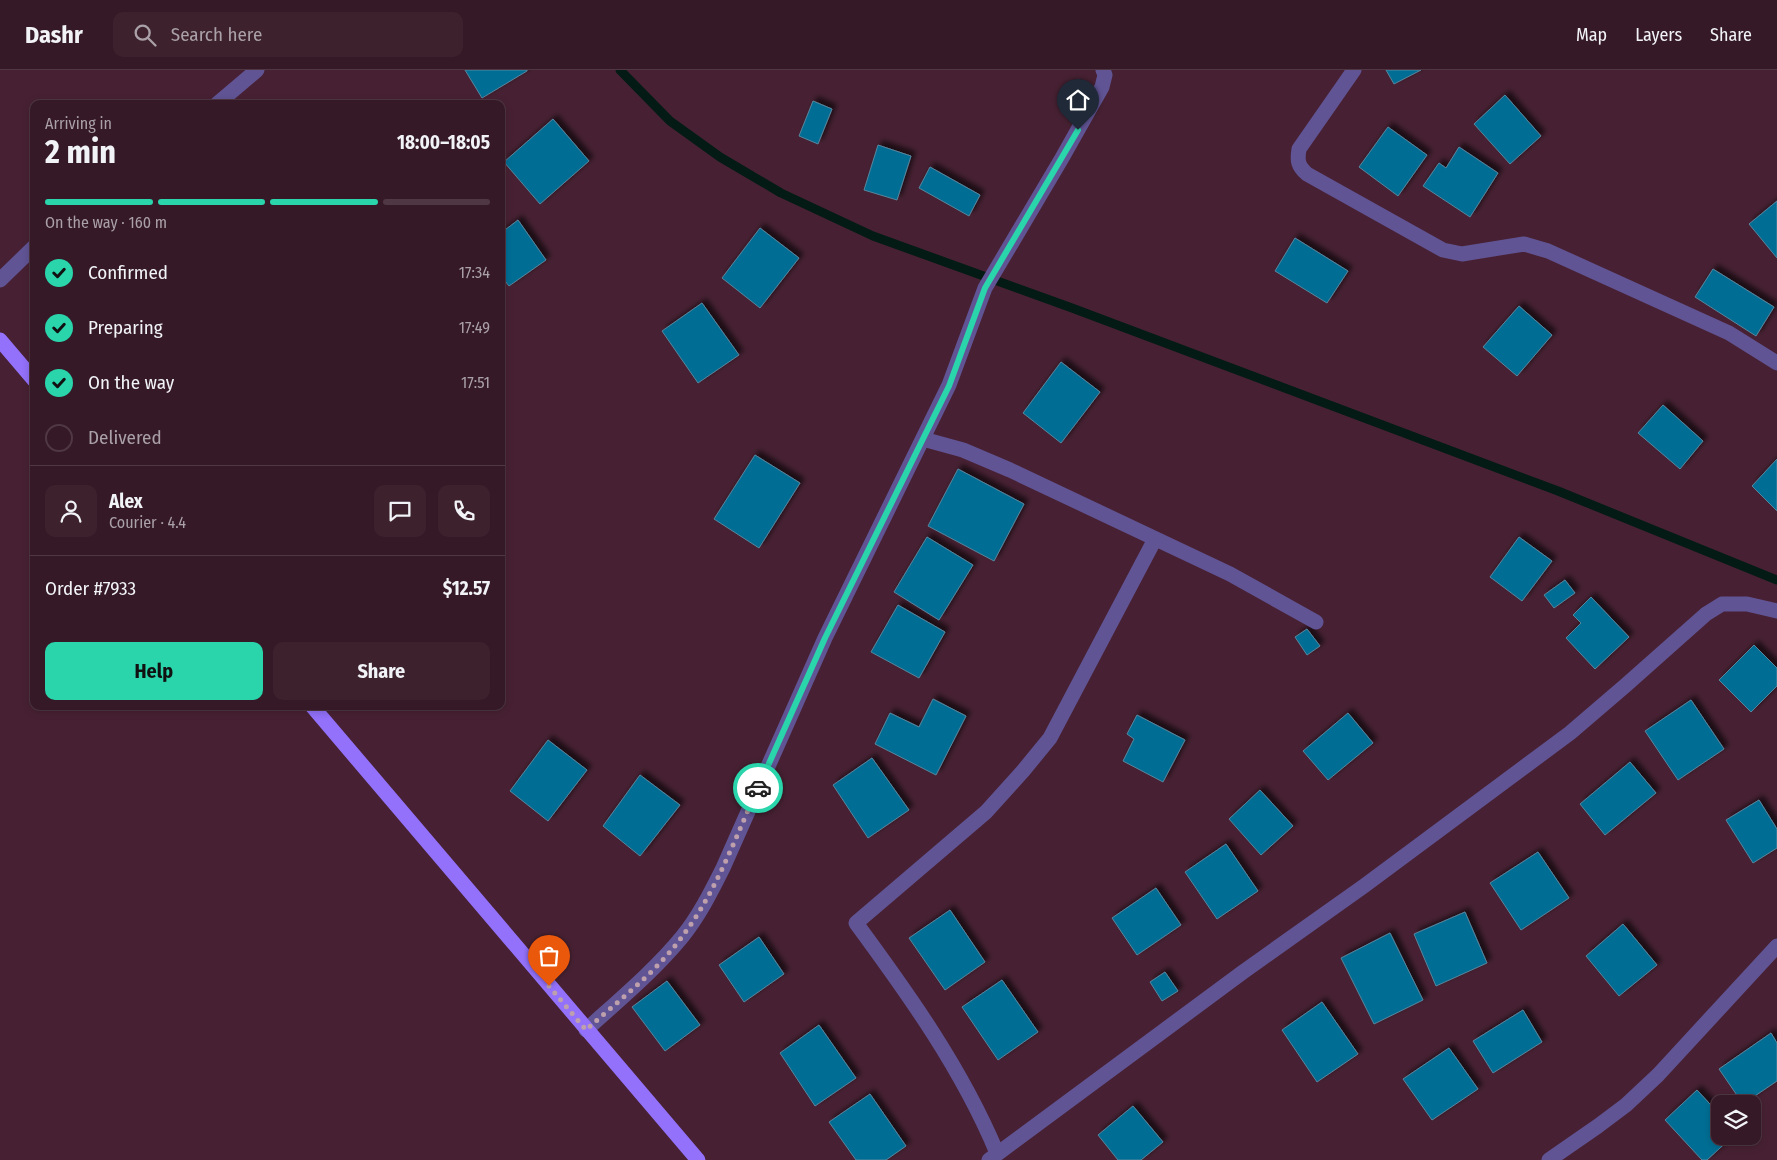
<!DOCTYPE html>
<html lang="en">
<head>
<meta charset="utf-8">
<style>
	:root { --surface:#351926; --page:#3d222e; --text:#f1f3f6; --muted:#aaa0a7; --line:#4f3843; --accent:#2ad5ac }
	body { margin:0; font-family:"Fira Sans Condensed",sans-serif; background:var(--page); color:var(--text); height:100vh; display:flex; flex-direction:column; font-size:19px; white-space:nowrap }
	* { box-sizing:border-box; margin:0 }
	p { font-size:16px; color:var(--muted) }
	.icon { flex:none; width:28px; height:28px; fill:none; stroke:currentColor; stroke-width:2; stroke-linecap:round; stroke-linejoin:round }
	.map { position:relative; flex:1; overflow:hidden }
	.sheet { position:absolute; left:30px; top:30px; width:475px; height:610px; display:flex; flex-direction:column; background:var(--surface); border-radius:10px; box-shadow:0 2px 8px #0003,0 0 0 1px var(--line) }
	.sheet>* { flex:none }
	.fabs { position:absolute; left:1711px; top:1025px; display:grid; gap:10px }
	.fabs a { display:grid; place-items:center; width:50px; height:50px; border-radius:10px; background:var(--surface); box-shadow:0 2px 8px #0003,0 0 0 1px var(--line); font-size:25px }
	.pin { position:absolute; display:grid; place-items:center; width:42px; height:42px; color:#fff; margin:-51px -21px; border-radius:50% 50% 50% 0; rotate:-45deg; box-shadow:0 0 5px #0007 }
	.pin .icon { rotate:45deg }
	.courier { position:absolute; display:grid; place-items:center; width:50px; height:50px; margin:-25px; border:4px solid #2ad5ac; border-radius:50%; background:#fff; color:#222; box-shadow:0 1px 6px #0007 }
	.head em { font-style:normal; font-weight:700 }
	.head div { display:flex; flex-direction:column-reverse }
	.head { display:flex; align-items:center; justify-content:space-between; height:85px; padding:0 15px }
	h1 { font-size:32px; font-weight:700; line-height:38px }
	.bar { display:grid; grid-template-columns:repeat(4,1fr); gap:8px 5px; align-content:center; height:60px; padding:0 15px }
	.bar i { height:6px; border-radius:4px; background:var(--line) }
	.bar .selected { background:var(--accent) }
	.bar p { grid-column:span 4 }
	.line { display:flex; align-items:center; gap:12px; padding:0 15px; border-top:1px solid var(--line) }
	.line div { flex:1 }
	.round { display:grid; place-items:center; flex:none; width:52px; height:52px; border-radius:10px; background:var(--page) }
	ol { padding:0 15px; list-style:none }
	li { display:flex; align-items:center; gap:15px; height:55px }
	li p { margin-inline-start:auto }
	li .icon { padding:5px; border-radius:50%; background:var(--accent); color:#111; stroke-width:4 }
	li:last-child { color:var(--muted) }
	li i { width:28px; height:28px; border:2px solid var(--line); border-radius:50% }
	.cta { display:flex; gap:10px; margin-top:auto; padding:10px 15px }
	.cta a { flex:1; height:58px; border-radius:10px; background:var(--accent); color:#111; font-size:20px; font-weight:700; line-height:58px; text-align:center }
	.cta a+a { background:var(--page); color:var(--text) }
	header { display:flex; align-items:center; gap:30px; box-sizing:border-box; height:70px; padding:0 25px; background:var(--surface); border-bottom:1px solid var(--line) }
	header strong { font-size:24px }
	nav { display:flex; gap:28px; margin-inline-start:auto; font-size:18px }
	.search { width:350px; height:45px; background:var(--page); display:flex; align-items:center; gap:12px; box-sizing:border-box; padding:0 18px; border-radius:10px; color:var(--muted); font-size:19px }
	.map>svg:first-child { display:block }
</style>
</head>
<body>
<header>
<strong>Dashr</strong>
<div class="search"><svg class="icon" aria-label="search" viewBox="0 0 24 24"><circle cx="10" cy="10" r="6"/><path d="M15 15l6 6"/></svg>Search here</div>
<nav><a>Map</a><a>Layers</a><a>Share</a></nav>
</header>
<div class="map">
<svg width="1777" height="1090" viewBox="0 0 1777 1090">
	<defs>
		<filter id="shadow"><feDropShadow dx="4.5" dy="-4.5" stdDeviation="2.5" flood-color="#0009"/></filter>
	</defs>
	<rect width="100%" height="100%" fill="#472133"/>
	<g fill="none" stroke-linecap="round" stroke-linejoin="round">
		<!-- stream -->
		<polyline stroke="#031b14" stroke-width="9" points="620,0 670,51 720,87 781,123 873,166 1072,238 1558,421 1777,510"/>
	</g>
	<!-- building -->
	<g fill="#016e94" stroke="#57869e" filter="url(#shadow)">
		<polygon points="465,0 527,0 527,1 482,28"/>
		<polygon points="1386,0 1421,0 1394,14"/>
		<polygon points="1505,25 1541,66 1510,94 1474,54"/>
		<polygon points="813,31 832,39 818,74 799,66"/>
		<polygon points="553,49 589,91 540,134 504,92"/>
		<polygon points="1388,57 1427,85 1398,126 1359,97"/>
		<polygon points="878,75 911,86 897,130 864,120"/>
		<polygon points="1459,77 1498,103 1470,147 1423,116 1439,93 1446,98"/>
		<polygon points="930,97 980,125 969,146 919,118"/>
		<polygon points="1777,131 1777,188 1749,154"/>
		<polygon points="518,150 546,190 509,216 501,206 501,163"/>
		<polygon points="760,158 799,188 760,238 722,208"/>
		<polygon points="1295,168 1348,201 1327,233 1275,201"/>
		<polygon points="1713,199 1774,237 1756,266 1695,227"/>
		<polygon points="702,233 739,285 698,313 662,261"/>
		<polygon points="1519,236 1552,265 1517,306 1483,277"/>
		<polygon points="1061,292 1100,322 1061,373 1023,343"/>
		<polygon points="1663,335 1703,371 1680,399 1638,363"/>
		<polygon points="755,385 800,413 759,478 714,449"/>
		<polygon points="1777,389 1777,441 1752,416"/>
		<polygon points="958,399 1024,434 994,491 928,456"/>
		<polygon points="927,467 973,495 939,550 894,522"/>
		<polygon points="1519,467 1552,491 1522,531 1490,507"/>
		<polygon points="1565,510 1575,523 1554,538 1544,525"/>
		<polygon points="1591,527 1629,567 1595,599 1566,568 1581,553 1573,545"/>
		<polygon points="898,535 945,562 919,608 871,582"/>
		<polygon points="1307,559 1320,576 1307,585 1295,567"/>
		<polygon points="1754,575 1777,598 1777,616 1751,642 1719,610"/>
		<polygon points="933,629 966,646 936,705 875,674 890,643 919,657"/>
		<polygon points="1691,630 1724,679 1678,710 1645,661"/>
		<polygon points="1348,643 1373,673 1328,710 1303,681"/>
		<polygon points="1137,645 1185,670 1163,712 1123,691 1134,669 1127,664"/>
		<polygon points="548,670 587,700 548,751 510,721"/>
		<polygon points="872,688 909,740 868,768 833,715"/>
		<polygon points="1630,692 1656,723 1605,765 1580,734"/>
		<polygon points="640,705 680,735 640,786 603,756"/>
		<polygon points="1260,720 1293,756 1261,785 1229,749"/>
		<polygon points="1759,730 1777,759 1777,778 1753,793 1726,750"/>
		<polygon points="1226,774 1258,821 1217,849 1185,802"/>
		<polygon points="1538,782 1569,828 1521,860 1490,813"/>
		<polygon points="1156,818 1181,855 1137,885 1112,848"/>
		<polygon points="950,840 985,892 945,920 909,868"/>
		<polygon points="1465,842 1487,893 1436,916 1414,864"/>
		<polygon points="1623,854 1657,895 1619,926 1586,886"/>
		<polygon points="1390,863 1423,930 1374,954 1341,888"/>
		<polygon points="759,867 784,904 744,932 719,895"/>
		<polygon points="1165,902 1178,921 1162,931 1150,912"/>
		<polygon points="1002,910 1038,962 998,990 962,937"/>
		<polygon points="667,911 700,955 665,981 632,937"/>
		<polygon points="1322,932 1358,984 1317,1012 1282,960"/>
		<polygon points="1523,940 1542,972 1493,1003 1473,971"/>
		<polygon points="819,955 856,1008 815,1036 780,983"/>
		<polygon points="1771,963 1777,973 1777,1011 1743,1034 1719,999"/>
		<polygon points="1449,978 1478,1019 1432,1050 1403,1009"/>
		<polygon points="1697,1020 1720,1045 1720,1066 1733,1066 1707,1090 1702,1090 1665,1050"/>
		<polygon points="870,1024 906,1076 886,1090 856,1090 829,1052"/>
		<polygon points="1133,1036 1163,1072 1141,1090 1118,1090 1098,1065"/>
	</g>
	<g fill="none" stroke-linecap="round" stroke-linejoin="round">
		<!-- minor -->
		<g stroke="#615495" stroke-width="15">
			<path d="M1354 0 1299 79C1297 91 1298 96 1307 104L1443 180 1462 184 1524 174 1548 181 1729 263 1777 293"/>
			<polyline points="217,34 257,0"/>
			<polyline points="0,210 34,177"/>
			<polyline points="923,369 963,380 1010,400 1230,504 1316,552"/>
			<path d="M586 960C619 930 654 901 682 867 699 846 711 822 723 798L825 568 949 315 985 218 1062 88 1102 17 1105 5 1103 0"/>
			<path d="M997 1083C962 999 909 925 856 853L986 742 1023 701 1050 668 1155 469"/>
			<polyline points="989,1090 1243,902 1364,816 1570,663 1626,615 1706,544 1722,534 1747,534 1777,541"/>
			<polyline points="1549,1090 1598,1056 1626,1035 1658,1005 1777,876"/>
		</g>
		<!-- major -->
		<g stroke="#9371fa" stroke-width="15">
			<polyline points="0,270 34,310"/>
			<polyline points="312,636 698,1090"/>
		</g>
	</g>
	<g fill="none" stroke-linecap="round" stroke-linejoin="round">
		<!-- done -->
		<path stroke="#bea0ad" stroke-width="5" stroke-dasharray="0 9" d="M549 916 586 960C619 930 658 901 684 864 717 820 735 768 758 718"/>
		<!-- route -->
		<polyline stroke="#2ad5ac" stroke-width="6" points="758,718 825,568 949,316 985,218 1078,60"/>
	</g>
</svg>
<div class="fabs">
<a><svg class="icon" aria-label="layers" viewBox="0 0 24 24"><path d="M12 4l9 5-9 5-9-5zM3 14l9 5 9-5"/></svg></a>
</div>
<div class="pin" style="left:549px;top:916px;background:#ea580c"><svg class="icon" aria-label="bag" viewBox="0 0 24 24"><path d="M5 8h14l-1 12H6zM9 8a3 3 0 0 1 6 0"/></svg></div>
<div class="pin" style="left:1078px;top:60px;background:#1f2937"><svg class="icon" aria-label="home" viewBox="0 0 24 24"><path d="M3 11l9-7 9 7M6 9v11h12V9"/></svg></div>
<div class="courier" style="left:758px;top:718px"><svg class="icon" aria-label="car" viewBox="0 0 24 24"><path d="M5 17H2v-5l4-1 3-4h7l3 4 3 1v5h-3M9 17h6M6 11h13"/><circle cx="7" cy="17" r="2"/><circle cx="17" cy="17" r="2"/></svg></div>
<section class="sheet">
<div class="head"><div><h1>2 min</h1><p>Arriving in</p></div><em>18:00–18:05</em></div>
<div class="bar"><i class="selected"></i><i class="selected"></i><i class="selected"></i><i></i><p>On the way · 160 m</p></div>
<ol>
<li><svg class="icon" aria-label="check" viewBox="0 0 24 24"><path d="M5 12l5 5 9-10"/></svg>Confirmed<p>17:34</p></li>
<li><svg class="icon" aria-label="check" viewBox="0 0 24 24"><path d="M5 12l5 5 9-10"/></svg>Preparing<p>17:49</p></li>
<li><svg class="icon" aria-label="check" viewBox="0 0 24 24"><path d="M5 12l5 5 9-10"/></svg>On the way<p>17:51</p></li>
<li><i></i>Delivered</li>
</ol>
<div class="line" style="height:90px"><a class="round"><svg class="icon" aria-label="person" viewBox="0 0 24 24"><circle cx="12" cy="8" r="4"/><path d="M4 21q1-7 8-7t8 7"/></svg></a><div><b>Alex</b><p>Courier · 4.4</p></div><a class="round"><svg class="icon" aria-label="chat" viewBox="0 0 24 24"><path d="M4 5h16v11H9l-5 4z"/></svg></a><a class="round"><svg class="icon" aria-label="phone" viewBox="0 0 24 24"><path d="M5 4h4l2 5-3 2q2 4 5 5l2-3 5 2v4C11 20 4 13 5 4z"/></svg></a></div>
<div class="line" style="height:65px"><div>Order #7933</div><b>$12.57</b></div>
<div class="cta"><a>Help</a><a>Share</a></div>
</section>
</div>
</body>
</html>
